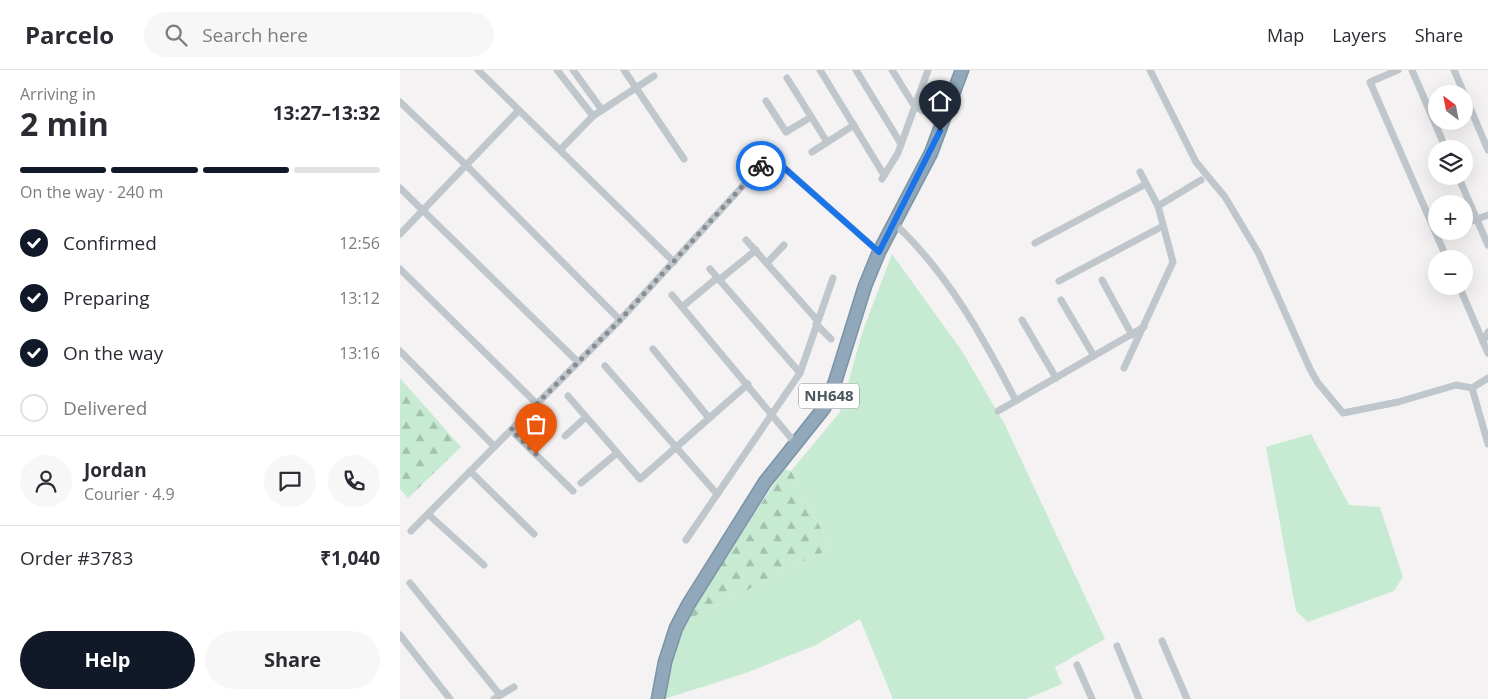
<!DOCTYPE html>
<html lang="en">
<head>
<meta charset="utf-8">
<style>
	:root { --surface:#fff; --page:#f7f7f7; --text:#2b2b33; --muted:#7c7c81; --line:#e1e1e2; --accent:#111827 }
	body { margin:0; font-family:"Open Sans",sans-serif; background:var(--page); color:var(--text); height:100vh; display:flex; flex-direction:column; font-size:19px; white-space:nowrap }
	* { box-sizing:border-box; margin:0 }
	p { font-size:16px; color:var(--muted) }
	.icon { flex:none; width:28px; height:28px; fill:none; stroke:currentColor; stroke-width:2; stroke-linecap:round; stroke-linejoin:round }
	.map { position:relative; flex:1; overflow:hidden }
	.sheet { display:flex; flex-direction:column; background:var(--surface); width:400px }
	.sheet>* { flex:none }
	.needle { width:32px; rotate:328deg }
	.controls { position:absolute; left:1028px; top:15px; display:grid; gap:10px }
	.controls a { display:grid; place-items:center; width:45px; height:45px; border-radius:50%; background:var(--surface); box-shadow:0 5px 20px #0002; font-size:25px }
	.pin { position:absolute; display:grid; place-items:center; width:42px; height:42px; color:#fff; margin:-51px -21px; border-radius:50% 50% 50% 0; rotate:-45deg; box-shadow:0 0 5px #0007 }
	.pin .icon { rotate:45deg }
	.courier { position:absolute; display:grid; place-items:center; width:50px; height:50px; margin:-25px; border:4px solid #1a73e8; border-radius:50%; background:#fff; color:#222; box-shadow:0 1px 6px #0007 }
	.head em { font-style:normal; font-weight:700 }
	.head div { display:flex; flex-direction:column-reverse }
	.head { display:flex; align-items:center; justify-content:space-between; height:85px; padding:0 20px }
	h1 { font-size:32px; font-weight:700; line-height:38px }
	.bar { display:grid; grid-template-columns:repeat(4,1fr); gap:8px 5px; align-content:center; height:60px; padding:0 20px }
	.bar i { height:6px; border-radius:4px; background:var(--line) }
	.bar .current { background:var(--accent) }
	.bar p { grid-column:span 4 }
	.line { display:flex; align-items:center; gap:12px; padding:0 20px; border-top:1px solid var(--line) }
	.line div { flex:1 }
	.round { display:grid; place-items:center; flex:none; width:52px; height:52px; border-radius:26px; background:var(--page) }
	ol { padding:0 20px; list-style:none }
	li { display:flex; align-items:center; gap:15px; height:55px }
	li p { margin-inline-start:auto }
	li .icon { padding:5px; border-radius:50%; background:var(--accent); color:#fff; stroke-width:4 }
	li:last-child { color:var(--muted) }
	li i { width:28px; height:28px; border:2px solid var(--line); border-radius:50% }
	.cta { display:flex; gap:10px; margin-top:auto; padding:10px 20px }
	.cta a { flex:1; height:58px; border-radius:30px; background:var(--accent); color:#fff; font-size:20px; font-weight:700; line-height:58px; text-align:center }
	.cta a+a { background:var(--page); color:var(--text) }
	header { display:flex; align-items:center; gap:30px; box-sizing:border-box; height:70px; padding:0 25px; background:var(--surface); border-bottom:1px solid var(--line) }
	header strong { font-size:24px }
	nav { display:flex; gap:28px; margin-inline-start:auto; font-size:18px }
	.search { width:350px; height:45px; background:var(--page); display:flex; align-items:center; gap:12px; box-sizing:border-box; padding:0 18px; border-radius:28px; color:var(--muted); font-size:19px }
	main { display:flex; flex:1; min-height:0 }
	.map>svg:first-child { display:block }
</style>
</head>
<body>
<header>
<strong>Parcelo</strong>
<div class="search"><svg class="icon" aria-label="search" viewBox="0 0 24 24"><circle cx="10" cy="10" r="6"/><path d="M15 15l6 6"/></svg>Search here</div>
<nav><a>Map</a><a>Layers</a><a>Share</a></nav>
</header>
<main>
<section class="sheet">
<div class="head"><div><h1>2 min</h1><p>Arriving in</p></div><em>13:27–13:32</em></div>
<div class="bar"><i class="current"></i><i class="current"></i><i class="current"></i><i></i><p>On the way · 240 m</p></div>
<ol>
<li><svg class="icon" aria-label="check" viewBox="0 0 24 24"><path d="M5 12l5 5 9-10"/></svg>Confirmed<p>12:56</p></li>
<li><svg class="icon" aria-label="check" viewBox="0 0 24 24"><path d="M5 12l5 5 9-10"/></svg>Preparing<p>13:12</p></li>
<li><svg class="icon" aria-label="check" viewBox="0 0 24 24"><path d="M5 12l5 5 9-10"/></svg>On the way<p>13:16</p></li>
<li><i></i>Delivered</li>
</ol>
<div class="line" style="height:90px"><a class="round"><svg class="icon" aria-label="person" viewBox="0 0 24 24"><circle cx="12" cy="8" r="4"/><path d="M4 21q1-7 8-7t8 7"/></svg></a><div><b>Jordan</b><p>Courier · 4.9</p></div><a class="round"><svg class="icon" aria-label="chat" viewBox="0 0 24 24"><path d="M4 5h16v11H9l-5 4z"/></svg></a><a class="round"><svg class="icon" aria-label="phone" viewBox="0 0 24 24"><path d="M5 4h4l2 5-3 2q2 4 5 5l2-3 5 2v4C11 20 4 13 5 4z"/></svg></a></div>
<div class="line" style="height:65px"><div>Order #3783</div><b>₹1,040</b></div>
<div class="cta"><a>Help</a><a>Share</a></div>
</section>
<div class="map">
<svg width="1088" height="629" viewBox="0 0 1088 629">
	<defs>
		<pattern id="forest-firs" width="22" height="20" patternUnits="userSpaceOnUse" patternTransform="scale(1.25)"><rect width="22" height="20" fill="#c7ebd2"/><path d="M5 1l3.5 6h-7zM16 11l3.5 6h-7z" fill="#a4c1ae"/></pattern>
	</defs>
	<rect width="100%" height="100%" fill="#f4f2f2"/>
	<!-- grass -->
	<g fill="#c7ebd2">
		<polygon points="492,184 562,281 605,355 705,569 655,597 662,614 626,629 493,629 460,549 416,575 346,603 264,629 273,584 287,550 431,478 391,401 440,342 462,263"/>
		<polygon points="911,364 949,435 980,437 1003,507 994,521 908,552 896,541 866,377"/>
	</g>
	<!-- forest -->
	<g fill="url(#forest-firs)">
		<polygon points="0,308 61,377 8,428 0,419"/>
		<polygon points="384,399 391,401 431,478 287,550 321,494"/>
	</g>
	<g fill="none" stroke-linecap="round" stroke-linejoin="round">
		<defs>
			<polyline id="highway" points="258,629 265,592 276,558 288,535 365,412 424,338 435,312 465,216 479,182 531,83 562,0"/>
		</defs>
		<!-- highway casing -->
		<use href="#highway" stroke="#7b93a6" stroke-width="15"/>
		<!-- street -->
		<g stroke="#c0c7cc" stroke-width="7">
			<polyline points="78,0 274,192"/>
			<polyline points="157,0 193,46"/>
			<polyline points="173,0 202,40"/>
			<polyline points="224,0 284,89"/>
			<polyline points="420,0 484,105"/>
			<polyline points="456,0 501,74"/>
			<polyline points="492,0 515,37 544,50"/>
			<polyline points="750,0 796,92 825,127 859,184 910,299 918,313 943,343 998,332 1056,315 1072,318 1088,374"/>
			<polyline points="998,0 970,12 1047,189"/>
			<polyline points="1012,0 1046,79"/>
			<polyline points="1054,0 1088,80"/>
			<polyline points="387,8 427,72"/>
			<polyline points="518,27 549,38"/>
			<polyline points="366,31 386,62 411,47"/>
			<polyline points="0,32 66,95 220,250"/>
			<polyline points="161,79 193,46 254,6"/>
			<polyline points="412,82 454,55"/>
			<polyline points="1058,106 1088,175"/>
			<polyline points="482,109 498,83 528,0"/>
			<polyline points="0,118 178,292"/>
			<polyline points="758,136 801,110"/>
			<path d="M494 153C547 202 583 267 616 331"/>
			<polyline points="1064,154 1088,145"/>
			<polyline points="0,164 119,40"/>
			<polyline points="346,170 417,250"/>
			<polyline points="635,173 746,114"/>
			<polyline points="367,193 384,175"/>
			<polyline points="0,199 137,334"/>
			<polyline points="310,199 400,303"/>
			<polyline points="319,210 356,180"/>
			<polyline points="702,210 732,265"/>
			<polyline points="659,211 763,156"/>
			<polyline points="1059,216 1088,283"/>
			<polyline points="272,225 396,374"/>
			<polyline points="661,230 694,286"/>
			<polyline points="282,237 317,208"/>
			<polyline points="622,250 656,308"/>
			<polyline points="416,254 431,269"/>
			<polyline points="1083,272 1088,262"/>
			<polyline points="253,279 309,348"/>
			<polyline points="0,281 94,376"/>
			<polyline points="205,296 317,424"/>
			<polyline points="724,298 773,192 758,136 740,102"/>
			<polyline points="1072,318 1088,308"/>
			<polyline points="168,326 240,409 348,314"/>
			<polyline points="598,341 744,257"/>
			<polyline points="111,360 173,421"/>
			<polyline points="165,366 186,347"/>
			<polyline points="70,401 134,464"/>
			<polyline points="181,413 217,383"/>
			<polyline points="28,444 84,495"/>
			<polyline points="11,461 220,250 361,96 371,93 381,95 479,182"/>
			<polyline points="286,470 400,303 433,208"/>
			<polyline points="10,513 100,625"/>
			<polyline points="0,565 50,629"/>
			<polyline points="762,571 787,629"/>
			<polyline points="717,576 739,629"/>
			<polyline points="677,595 692,629"/>
			<polyline points="94,629 114,617"/>
		</g>
		<!-- highway -->
		<use href="#highway" stroke="#90a8ba" stroke-width="12"/>
	</g>
	<g fill="none" stroke-linecap="round" stroke-linejoin="round">
		<!-- done -->
		<polyline stroke="#878d91" stroke-width="5" stroke-dasharray="0 9" points="136,384 111,360 220,250 361,96"/>
		<!-- route -->
		<polyline stroke="#1a73e8" stroke-width="6" points="361,96 372,93 381,95 479,182 540,61"/>
	</g>
	<g text-anchor="middle" stroke-width="4" stroke-linejoin="round" paint-order="stroke">
		<!-- shield labels -->
		<rect fill="#fff" stroke="#82898e" stroke-width="1" x="399" y="313.5" width="60" height="25" rx="4"/>
		<g font-size="15" font-weight="bold" fill="#4c565d">
			<text x="429" y="331">NH648</text>
		</g>
	</g>
</svg>
<div class="controls">
<a><svg class="needle" viewBox="-14 -14 28 28"><path d="M0-13l5 13h-10z" fill="#e53935"/><path d="M0 13l5-13h-10z" fill="#7c7c81"/></svg></a>
<a><svg class="icon" aria-label="layers" viewBox="0 0 24 24"><path d="M12 4l9 5-9 5-9-5zM3 14l9 5 9-5"/></svg></a>
<a>+</a>
<a>−</a>
</div>
<div class="pin" style="left:136px;top:384px;background:#ea580c"><svg class="icon" aria-label="bag" viewBox="0 0 24 24"><path d="M5 8h14l-1 12H6zM9 8a3 3 0 0 1 6 0"/></svg></div>
<div class="pin" style="left:540px;top:61px;background:#1f2937"><svg class="icon" aria-label="home" viewBox="0 0 24 24"><path d="M3 11l9-7 9 7M6 9v11h12V9"/></svg></div>
<div class="courier" style="left:361px;top:96px"><svg class="icon" aria-label="bike" viewBox="0 0 24 24"><circle cx="6" cy="16" r="4"/><circle cx="18" cy="16" r="4"/><path d="M6 16l4-8h5l3 8M10 8l3 8H6M13 5h3"/></svg></div>
</div>
</main>
</body>
</html>
